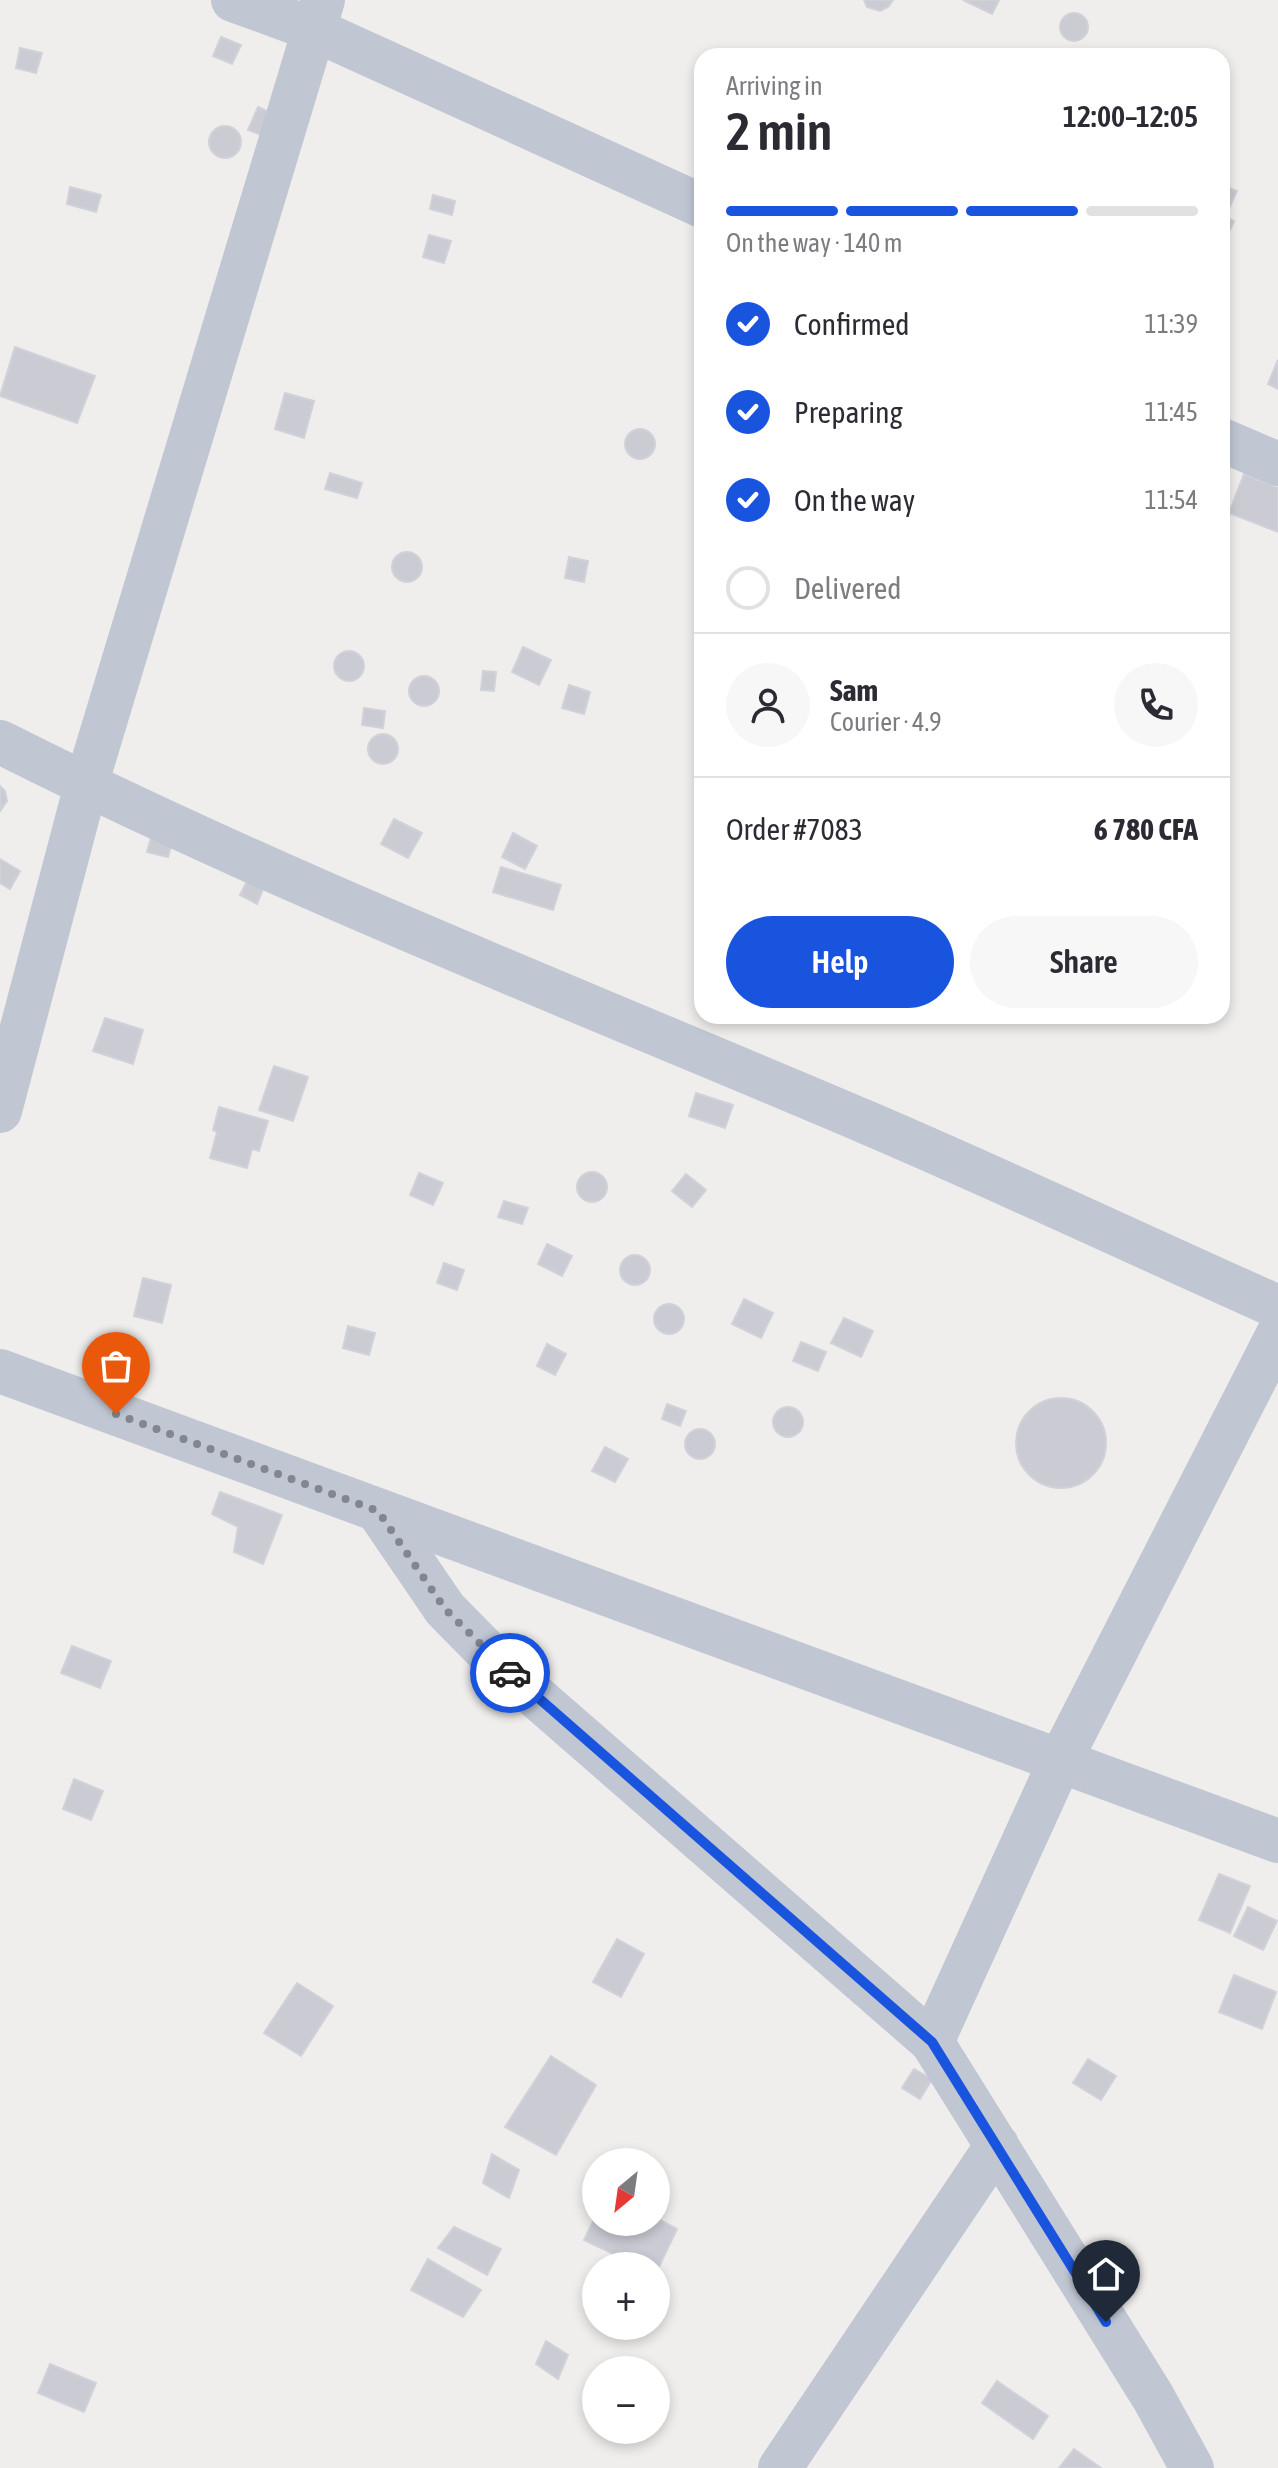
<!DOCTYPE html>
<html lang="en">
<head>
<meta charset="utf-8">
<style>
	:root { --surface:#fff; --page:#f7f7f7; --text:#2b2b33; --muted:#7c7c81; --line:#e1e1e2; --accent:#1954df }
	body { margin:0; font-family:"Asap Condensed",sans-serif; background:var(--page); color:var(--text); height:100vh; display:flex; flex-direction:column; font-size:30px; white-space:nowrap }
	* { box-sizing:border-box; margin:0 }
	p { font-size:26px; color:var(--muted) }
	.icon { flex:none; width:44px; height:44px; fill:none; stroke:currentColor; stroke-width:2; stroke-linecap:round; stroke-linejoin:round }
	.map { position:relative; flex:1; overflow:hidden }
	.sheet { position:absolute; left:694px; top:48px; width:536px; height:976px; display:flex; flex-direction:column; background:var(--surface); border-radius:24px; box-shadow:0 4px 12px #0003 }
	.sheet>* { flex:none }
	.needle { width:52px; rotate:209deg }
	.fabs { position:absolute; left:582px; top:2148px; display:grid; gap:16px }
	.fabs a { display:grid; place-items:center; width:88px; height:88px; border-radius:50%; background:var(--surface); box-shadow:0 4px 12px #0003; font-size:40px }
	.pin { position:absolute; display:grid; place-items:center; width:68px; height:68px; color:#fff; margin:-82px -34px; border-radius:50% 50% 50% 0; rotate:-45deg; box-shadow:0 0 8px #0007 }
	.pin .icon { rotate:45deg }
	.courier { position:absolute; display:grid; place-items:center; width:80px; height:80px; margin:-40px; border:6px solid #1954df; border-radius:50%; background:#fff; color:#222; box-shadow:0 2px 10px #0007 }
	.overview em { font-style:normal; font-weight:600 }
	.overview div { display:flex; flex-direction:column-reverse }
	.overview { display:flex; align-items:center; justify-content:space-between; height:136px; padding:0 32px }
	h1 { font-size:52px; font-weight:600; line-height:60px }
	.bar { display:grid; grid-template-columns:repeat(4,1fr); gap:12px 8px; align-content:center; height:96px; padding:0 32px }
	.bar i { height:10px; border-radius:6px; background:var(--line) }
	.bar .active { background:var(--accent) }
	.bar p { grid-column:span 4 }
	.line { display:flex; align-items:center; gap:20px; padding:0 32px; border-top:2px solid var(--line) }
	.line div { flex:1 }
	.round { display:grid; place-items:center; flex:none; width:84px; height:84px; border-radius:42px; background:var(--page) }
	ol { padding:0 32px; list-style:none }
	li { display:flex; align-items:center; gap:24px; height:88px }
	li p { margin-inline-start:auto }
	li .icon { padding:8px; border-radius:50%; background:var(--accent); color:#fff; stroke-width:4 }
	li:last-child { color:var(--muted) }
	li i { width:44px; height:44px; border:4px solid var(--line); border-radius:50% }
	.action { display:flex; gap:16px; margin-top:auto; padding:16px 32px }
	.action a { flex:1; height:92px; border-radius:48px; background:var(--accent); color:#fff; font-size:32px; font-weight:600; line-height:92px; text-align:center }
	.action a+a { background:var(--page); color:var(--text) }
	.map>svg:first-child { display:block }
</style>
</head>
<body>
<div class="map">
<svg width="1278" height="2468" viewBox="0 0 1278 2468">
	<rect width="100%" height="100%" fill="#f0eeed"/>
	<!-- building -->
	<g fill="#cacbd3" stroke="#d1d2d9" stroke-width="2">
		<polygon points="864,0 893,0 888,7 880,11 867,7"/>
		<polygon points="963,0 999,0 992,14"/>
		<circle cx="1074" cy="27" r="14"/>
		<polygon points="221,37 241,45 232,64 213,56"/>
		<polygon points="20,48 42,53 36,73 16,68"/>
		<polygon points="258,107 274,114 264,136 248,130"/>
		<circle cx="225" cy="142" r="16"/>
		<polygon points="1222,185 1237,191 1225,217 1234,221 1222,247"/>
		<polygon points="70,187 101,195 96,212 67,204"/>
		<polygon points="433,195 455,201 452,215 430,209"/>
		<polygon points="429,235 451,241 444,263 423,257"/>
		<polygon points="15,347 95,376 77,423 0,396"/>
		<polygon points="1278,360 1278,389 1268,384"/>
		<polygon points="285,393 314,401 304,438 275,429"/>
		<circle cx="640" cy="444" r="15"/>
		<polygon points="330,473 362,483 357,498 325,489"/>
		<polygon points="1244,474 1278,488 1278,532 1229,513"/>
		<circle cx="407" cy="567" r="15"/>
		<polygon points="569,557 588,561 584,582 565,578"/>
		<polygon points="523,647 551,660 539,685 512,672"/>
		<circle cx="349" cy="666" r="15"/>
		<polygon points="483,671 496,672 494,691 481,690"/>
		<circle cx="424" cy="691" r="15"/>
		<polygon points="569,685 590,692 584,714 562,708"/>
		<polygon points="364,708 385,711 383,728 362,725"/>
		<circle cx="383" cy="749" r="15"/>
		<polygon points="0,786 5,791 7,801 0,811"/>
		<polygon points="394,819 422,833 408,858 381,844"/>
		<polygon points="513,833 537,846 525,869 502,857"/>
		<polygon points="152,834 173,839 168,857 147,852"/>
		<polygon points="0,859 20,871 10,889 0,883"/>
		<polygon points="501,867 561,885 553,910 493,892"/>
		<polygon points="247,881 263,889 257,904 240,895"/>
		<polygon points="105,1018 143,1030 133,1064 93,1051"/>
		<polygon points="274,1066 308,1077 293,1121 259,1110"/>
		<polygon points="696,1093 733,1105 725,1128 689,1116"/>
		<polygon points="219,1107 268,1121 259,1151 252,1149 247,1168 210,1158 217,1132 213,1130"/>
		<circle cx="592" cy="1187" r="15"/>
		<polygon points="419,1173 443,1183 433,1205 410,1195"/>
		<polygon points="686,1174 706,1190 692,1207 672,1191"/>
		<polygon points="504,1201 528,1208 522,1224 498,1217"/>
		<polygon points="547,1244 572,1256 562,1276 538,1264"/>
		<circle cx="635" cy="1270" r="15"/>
		<polygon points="444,1263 464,1270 457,1290 437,1283"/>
		<polygon points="143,1278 171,1285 162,1323 134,1316"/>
		<polygon points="744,1299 773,1313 761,1338 732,1324"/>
		<circle cx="669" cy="1319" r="15"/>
		<polygon points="844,1318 873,1331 861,1357 831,1343"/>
		<polygon points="348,1326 375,1333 369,1355 343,1348"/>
		<polygon points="801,1342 826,1352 818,1371 793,1361"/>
		<polygon points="547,1344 566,1354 555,1375 537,1366"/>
		<circle cx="1061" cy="1443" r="45"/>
		<polygon points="667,1404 686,1411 680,1426 662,1419"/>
		<circle cx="788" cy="1422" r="15"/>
		<circle cx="700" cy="1444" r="15"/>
		<polygon points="605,1447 628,1459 615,1482 592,1471"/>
		<polygon points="220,1492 282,1515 263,1564 234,1552 238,1527 212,1514"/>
		<polygon points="72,1646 111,1661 100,1688 61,1673"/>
		<polygon points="74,1779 103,1791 91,1820 63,1809"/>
		<polygon points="1219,1874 1250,1886 1230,1933 1199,1920"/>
		<polygon points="1248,1907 1277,1921 1263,1950 1234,1936"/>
		<polygon points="617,1939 644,1954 621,1997 593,1982"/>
		<polygon points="1234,1975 1276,1992 1262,2029 1219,2012"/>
		<polygon points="297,1983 333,2006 301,2056 264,2033"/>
		<polygon points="551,2056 596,2085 556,2155 505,2127"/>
		<polygon points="1088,2059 1116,2076 1101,2100 1073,2083"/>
		<polygon points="914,2069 932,2079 920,2099 902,2088"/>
		<polygon points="492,2154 519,2170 509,2198 483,2183"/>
		<polygon points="596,2215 596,2222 656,2222 656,2218 677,2229 656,2273 656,2266 639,2266 584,2240"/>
		<polygon points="454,2227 501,2249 487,2275 438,2248"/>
		<polygon points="428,2259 481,2290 463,2317 411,2290"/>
		<polygon points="546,2341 568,2355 558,2379 536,2364"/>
		<polygon points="50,2364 96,2383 84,2412 38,2393"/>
		<polygon points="997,2381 1048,2416 1033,2439 982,2403"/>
		<polygon points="1074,2449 1101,2468 1059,2468"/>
	</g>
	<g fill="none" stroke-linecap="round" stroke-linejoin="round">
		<!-- street -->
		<g stroke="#c0c7d3" stroke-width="44">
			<polyline points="233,0 315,30 702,206"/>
			<polyline points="1222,440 1278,464"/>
			<path d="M0 742C282 884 577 999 868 1123 1006 1182 1141 1246 1278 1307"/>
			<polyline points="0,1111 86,785 323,0"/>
			<polyline points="0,1371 1278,1841"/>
			<polyline points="378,1511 445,1609 502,1667 932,2042"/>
			<polyline points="780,2468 997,2145"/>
			<polyline points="1192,2468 1153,2397 932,2042 1061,1759 1278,1334"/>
		</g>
	</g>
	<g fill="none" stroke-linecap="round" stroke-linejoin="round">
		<!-- done -->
		<polyline stroke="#82868e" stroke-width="8" stroke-dasharray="0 14.4" points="116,1414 378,1511 445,1609 510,1673"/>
		<!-- route -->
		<polyline stroke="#1954df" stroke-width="10" points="510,1673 932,2042 1106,2322"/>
	</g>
</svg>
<div class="fabs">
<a><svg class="needle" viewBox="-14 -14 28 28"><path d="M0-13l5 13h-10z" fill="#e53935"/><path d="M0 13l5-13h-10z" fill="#7c7c81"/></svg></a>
<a>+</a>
<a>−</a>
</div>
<div class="pin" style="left:116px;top:1414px;background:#ea580c"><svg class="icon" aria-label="bag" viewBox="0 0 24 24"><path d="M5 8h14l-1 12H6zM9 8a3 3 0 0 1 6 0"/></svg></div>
<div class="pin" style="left:1106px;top:2322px;background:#1f2937"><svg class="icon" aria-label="home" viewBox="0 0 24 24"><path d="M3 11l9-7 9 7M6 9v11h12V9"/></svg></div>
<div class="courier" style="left:510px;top:1673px"><svg class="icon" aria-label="car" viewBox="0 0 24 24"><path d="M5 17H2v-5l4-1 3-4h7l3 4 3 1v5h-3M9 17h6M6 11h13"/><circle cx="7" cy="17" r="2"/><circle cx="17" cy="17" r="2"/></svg></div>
<section class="sheet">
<div class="overview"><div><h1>2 min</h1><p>Arriving in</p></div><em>12:00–12:05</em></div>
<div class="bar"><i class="active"></i><i class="active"></i><i class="active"></i><i></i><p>On the way · 140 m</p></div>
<ol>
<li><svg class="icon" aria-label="check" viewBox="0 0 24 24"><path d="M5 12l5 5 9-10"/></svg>Confirmed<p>11:39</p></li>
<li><svg class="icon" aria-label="check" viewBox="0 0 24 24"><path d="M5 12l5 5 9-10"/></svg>Preparing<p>11:45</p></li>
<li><svg class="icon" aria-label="check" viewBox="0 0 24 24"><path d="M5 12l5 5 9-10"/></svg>On the way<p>11:54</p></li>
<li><i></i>Delivered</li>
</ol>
<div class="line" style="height:144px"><a class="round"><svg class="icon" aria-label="person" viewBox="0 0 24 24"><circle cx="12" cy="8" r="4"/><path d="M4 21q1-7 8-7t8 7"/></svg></a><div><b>Sam</b><p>Courier · 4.9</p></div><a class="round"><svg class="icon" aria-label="phone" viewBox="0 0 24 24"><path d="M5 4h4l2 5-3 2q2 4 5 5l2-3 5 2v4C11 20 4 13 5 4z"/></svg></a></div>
<div class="line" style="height:104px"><div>Order #7083</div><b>6 780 CFA</b></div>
<div class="action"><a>Help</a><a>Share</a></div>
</section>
</div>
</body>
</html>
